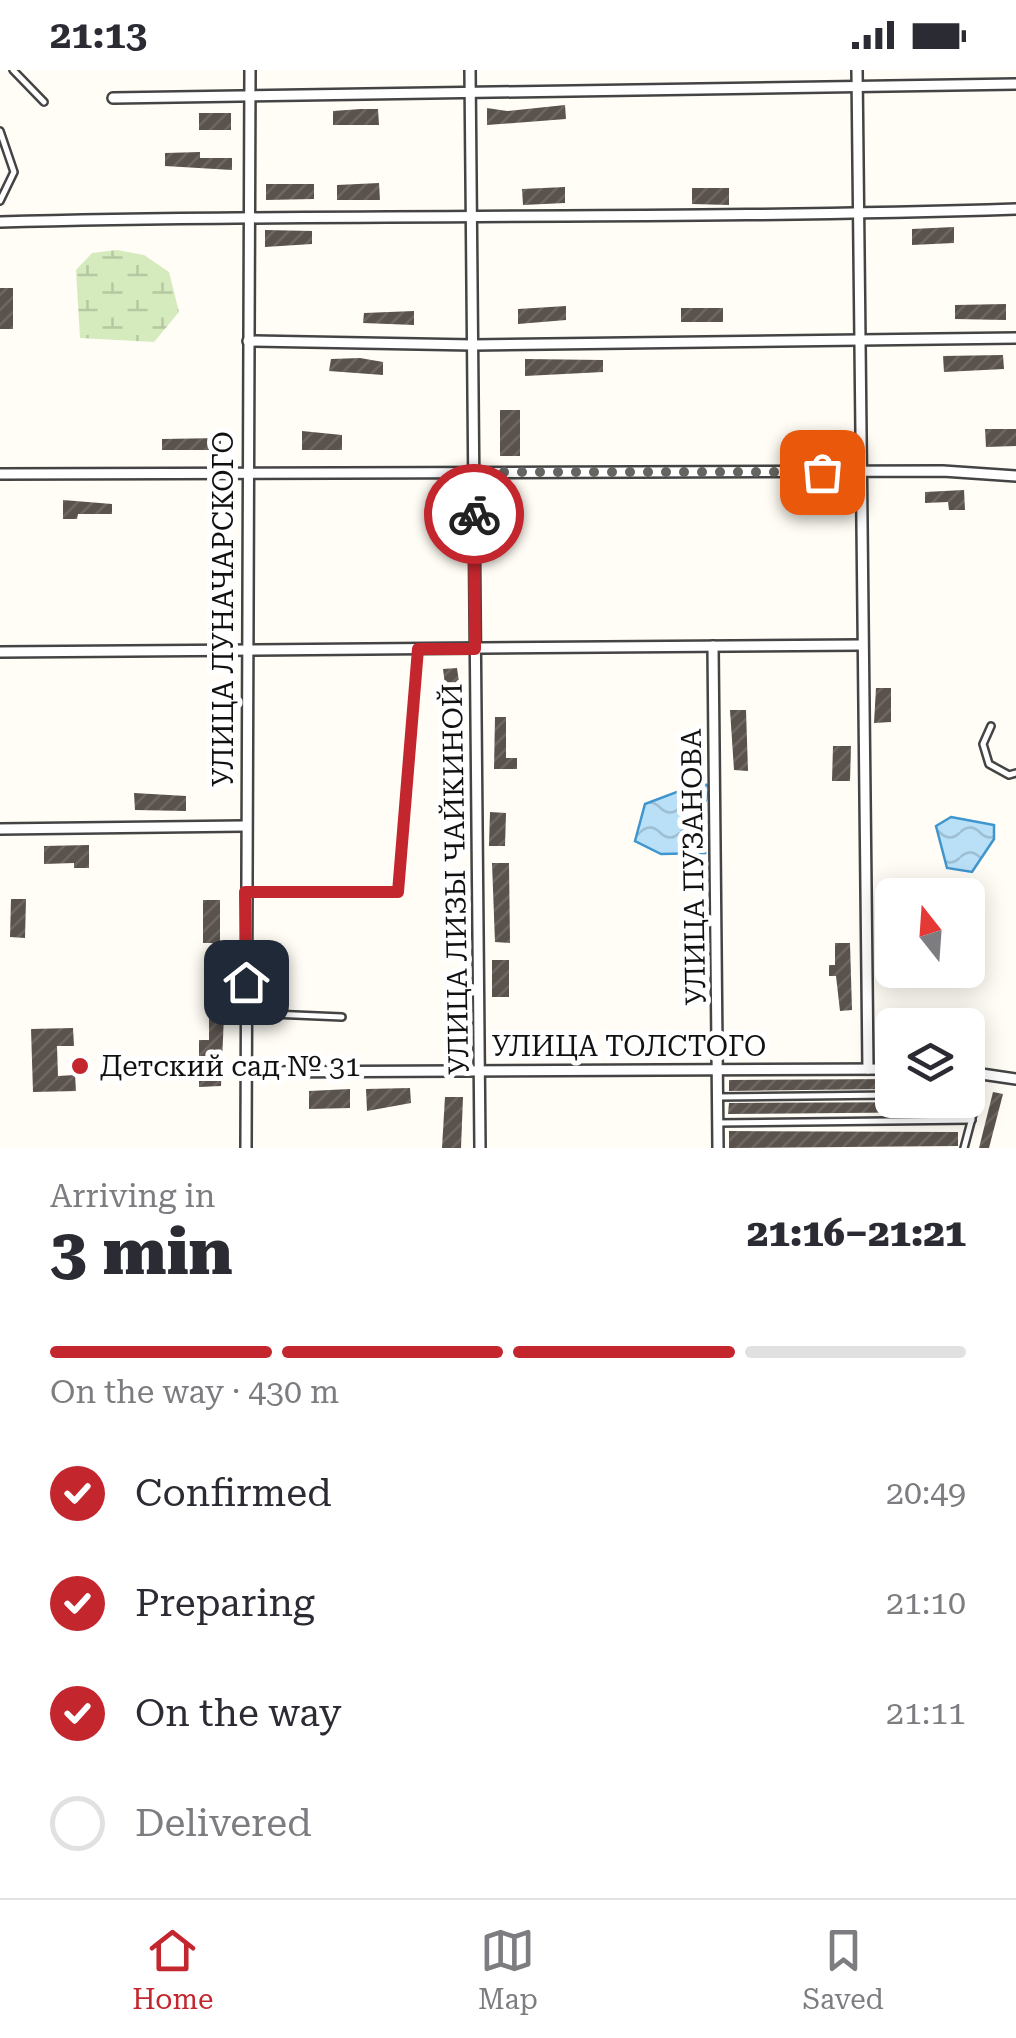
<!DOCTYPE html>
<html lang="en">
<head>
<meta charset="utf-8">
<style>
	:root { --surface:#fff; --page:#f7f7f7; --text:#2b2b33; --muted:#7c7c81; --line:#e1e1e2; --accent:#c4262e }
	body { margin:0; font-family:"Roboto Serif",serif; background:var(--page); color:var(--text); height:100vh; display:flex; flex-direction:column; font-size:38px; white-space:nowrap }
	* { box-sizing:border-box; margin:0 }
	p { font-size:32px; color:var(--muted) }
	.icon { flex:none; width:55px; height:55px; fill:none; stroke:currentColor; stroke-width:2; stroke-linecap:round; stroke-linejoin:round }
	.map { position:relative; height:1078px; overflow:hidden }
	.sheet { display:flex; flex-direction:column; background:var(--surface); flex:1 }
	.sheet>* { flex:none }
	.needle { width:65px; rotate:343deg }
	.tools { position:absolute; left:875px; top:808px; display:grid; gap:20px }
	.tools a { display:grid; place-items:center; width:110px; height:110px; border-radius:15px; background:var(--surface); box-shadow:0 5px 25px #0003; font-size:50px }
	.pin { position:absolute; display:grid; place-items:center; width:85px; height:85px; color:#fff; margin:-42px; border-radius:20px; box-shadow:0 5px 15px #0006 }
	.courier { position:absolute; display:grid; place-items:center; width:100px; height:100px; margin:-50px; border:8px solid #c4262e; border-radius:50%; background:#fff; color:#222; box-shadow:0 2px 12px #0007 }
	.headline em { font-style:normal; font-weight:800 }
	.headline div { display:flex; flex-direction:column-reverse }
	.headline { display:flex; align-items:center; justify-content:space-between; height:170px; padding:0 50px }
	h1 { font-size:65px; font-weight:800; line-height:75px }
	.bar { display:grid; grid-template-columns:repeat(4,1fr); gap:15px 10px; align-content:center; height:120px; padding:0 50px }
	.bar i { height:12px; border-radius:8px; background:var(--line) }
	.bar .selected { background:var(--accent) }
	.bar p { grid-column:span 4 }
	ol { padding:0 50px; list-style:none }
	li { display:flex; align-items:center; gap:30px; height:110px }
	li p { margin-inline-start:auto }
	li .icon { padding:10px; border-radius:50%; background:var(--accent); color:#fff; stroke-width:4 }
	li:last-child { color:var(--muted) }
	li i { width:55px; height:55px; border:5px solid var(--line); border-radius:50% }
	.status { display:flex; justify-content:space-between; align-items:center; height:70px; padding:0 50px; background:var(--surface); direction:ltr }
	.status svg { height:28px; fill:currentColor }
	.dock { display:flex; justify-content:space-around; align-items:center; height:140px; border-top:2px solid var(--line); background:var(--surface); font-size:28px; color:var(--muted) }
	.dock a { display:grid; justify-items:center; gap:5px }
	.dock .selected { color:var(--accent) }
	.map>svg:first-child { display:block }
</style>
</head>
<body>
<div class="status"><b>21:13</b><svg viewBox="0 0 49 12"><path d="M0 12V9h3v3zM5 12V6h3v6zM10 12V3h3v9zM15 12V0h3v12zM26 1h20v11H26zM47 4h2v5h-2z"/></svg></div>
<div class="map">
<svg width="1016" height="1078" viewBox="0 0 1016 1078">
	<defs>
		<pattern id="wetland-marsh" width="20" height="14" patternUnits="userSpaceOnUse" patternTransform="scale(2.5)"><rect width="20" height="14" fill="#d5ebbd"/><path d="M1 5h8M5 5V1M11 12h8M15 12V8" fill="none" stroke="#b6c8a1"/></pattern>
		<pattern id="water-waves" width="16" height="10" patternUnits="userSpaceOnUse" patternTransform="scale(2.5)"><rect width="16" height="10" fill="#b9e0f7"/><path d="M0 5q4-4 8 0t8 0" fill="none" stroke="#9ebfd3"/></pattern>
		<pattern id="building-hatch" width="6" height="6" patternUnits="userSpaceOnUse" patternTransform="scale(2.5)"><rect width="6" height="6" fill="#5a524d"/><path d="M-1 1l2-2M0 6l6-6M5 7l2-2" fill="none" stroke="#6d6662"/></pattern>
	</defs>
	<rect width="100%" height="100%" fill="#fffdf5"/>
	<!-- wetland -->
	<polygon fill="url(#wetland-marsh)" points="117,180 144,185 169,202 179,242 154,272 80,268 76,200 92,183"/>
	<!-- water -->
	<g fill="url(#water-waves)" stroke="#3f96cf" stroke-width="2.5">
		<polygon points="697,709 710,717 702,743 705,783 661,784 635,771 645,734 677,722"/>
		<polygon points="951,747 994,755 994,769 972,802 947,798 936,756"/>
	</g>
	<!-- building -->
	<g fill="url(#building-hatch)">
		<polygon points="565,35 566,49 487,55 487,38 507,41"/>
		<polygon points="361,39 378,39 379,55 333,55 333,41"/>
		<rect x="199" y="43" width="32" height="17"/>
		<polygon points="200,82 200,88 232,88 232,100 165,96 165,83"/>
		<polygon points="379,113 380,130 337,130 337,115"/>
		<polygon points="266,114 314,114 314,129 266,130"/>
		<polygon points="565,117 565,133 523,135 522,119"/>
		<polygon points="692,118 729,118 729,135 692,134"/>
		<polygon points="954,157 954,173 912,175 912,159"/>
		<polygon points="265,160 312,161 312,174 265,177"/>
		<rect x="0" y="218" width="13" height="41"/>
		<polygon points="1006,234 1006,250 955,249 955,235"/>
		<polygon points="566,236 566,250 518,254 518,239"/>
		<rect x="681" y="238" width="42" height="14"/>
		<polygon points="414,241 414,255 363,253 364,243"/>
		<polygon points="1003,285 1004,299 944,302 943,286"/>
		<polygon points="360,288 383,292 383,305 329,301 331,289"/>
		<polygon points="525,289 603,290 603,302 525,306"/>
		<rect x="500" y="340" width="20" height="46"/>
		<polygon points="985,359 1016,359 1016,376 986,377"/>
		<polygon points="302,361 342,365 342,380 302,380"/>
		<polygon points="221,368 221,380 162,380 162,369"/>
		<polygon points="964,420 965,440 949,440 948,432 925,433 925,422"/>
		<polygon points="63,430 112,434 112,444 78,444 77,449 63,449"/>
		<polygon points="457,598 464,646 449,646 443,599"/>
		<polygon points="876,618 891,618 891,652 874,653"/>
		<polygon points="730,640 746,640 748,701 734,700"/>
		<polygon points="495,647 506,647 506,688 517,688 517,699 494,699"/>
		<polygon points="833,676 851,676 850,711 832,711"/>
		<polygon points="134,723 186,726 186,741 135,740"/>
		<polygon points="490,742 506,743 505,776 489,776"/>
		<polygon points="89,775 89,798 74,798 74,793 44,794 44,776"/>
		<polygon points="492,793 509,793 510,873 495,872"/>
		<polygon points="11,829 26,829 25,868 10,867"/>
		<rect x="203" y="830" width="17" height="43"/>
		<polygon points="835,873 850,873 852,940 840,941 836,906 829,906 829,895 835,895"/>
		<rect x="492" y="890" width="17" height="37"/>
		<polygon points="209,945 224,945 221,1016 199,1017 199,970 209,970"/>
		<polygon points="73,958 74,976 57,976 58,1006 75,1005 76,1021 33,1022 31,959"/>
		<polygon points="892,1009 892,1019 729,1021 729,1010"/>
		<polygon points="410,1018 411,1033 367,1041 366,1019"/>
		<polygon points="350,1019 350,1038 309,1039 309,1021"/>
		<polygon points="993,1022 1003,1024 989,1078 979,1078"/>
		<polygon points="445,1027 463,1027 461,1078 442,1078"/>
		<polygon points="954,1032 954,1042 728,1044 729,1033"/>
		<polygon points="729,1061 958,1062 958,1076 729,1078"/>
	</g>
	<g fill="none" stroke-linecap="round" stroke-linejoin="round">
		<defs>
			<g id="lane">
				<polyline points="13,0 44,32"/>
				<polyline points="0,61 14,102 0,131"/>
				<polyline points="991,656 983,674 989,694 1009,705 1016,703"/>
				<polyline points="248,822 398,822 418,579"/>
				<polyline points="249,943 342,947"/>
				<polyline points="718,1027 892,1025"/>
				<polyline points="717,1053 972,1050"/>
				<polyline points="964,1078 976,1033 968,1024"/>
			</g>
			<g id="street">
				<polyline points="470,0 480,1078"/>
				<polyline points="857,0 868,999"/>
				<polyline points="113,28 1016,14"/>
				<path d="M0 152C339 143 677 150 1016 139"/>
				<polyline points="248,271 473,275 1016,268"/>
				<polyline points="0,404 943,401 1016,406"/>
				<polyline points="713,576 718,1078"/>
				<polyline points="0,582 861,575"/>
				<polyline points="0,759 244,756"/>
				<polyline points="245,1002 892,999"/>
				<polyline points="968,1002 1016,1009"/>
				<polyline points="246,1078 250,0"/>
			</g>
		</defs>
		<!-- lane casing -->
		<use href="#lane" stroke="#444" stroke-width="10"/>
		<!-- street casing -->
		<use href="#street" stroke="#444" stroke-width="14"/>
		<!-- lane -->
		<use href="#lane" stroke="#fff" stroke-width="5"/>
		<!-- street -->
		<use href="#street" stroke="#fff" stroke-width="9"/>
	</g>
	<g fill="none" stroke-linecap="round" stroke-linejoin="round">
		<!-- done -->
		<polyline stroke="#646461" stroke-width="10" stroke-dasharray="0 18" points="474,444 474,402 822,402"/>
		<!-- route -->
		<polyline stroke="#c4262e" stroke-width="12" points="246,912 245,822 398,822 418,579 475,579 474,444"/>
	</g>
	<!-- markers -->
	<circle fill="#c4262e" stroke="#fff" stroke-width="4" cx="80" cy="996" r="10"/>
	<g text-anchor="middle" stroke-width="10" stroke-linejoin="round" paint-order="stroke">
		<!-- street labels -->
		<g font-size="28" fill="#111" stroke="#fff">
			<text transform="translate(223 539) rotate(-90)" y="10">УЛИЦА ЛУНАЧАРСКОГО</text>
			<text transform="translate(693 797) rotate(-91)" y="10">УЛИЦА ПУЗАНОВА</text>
			<text transform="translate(455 809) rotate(-91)" y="10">УЛИЦА ЛИЗЫ ЧАЙКИНОЙ</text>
			<text x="629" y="986">УЛИЦА ТОЛСТОГО</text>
		</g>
		<!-- poi labels -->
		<g font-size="28" fill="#111" stroke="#fff" text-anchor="start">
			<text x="100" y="1006">Детский сад № 31</text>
		</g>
	</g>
</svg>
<div class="tools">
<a><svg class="needle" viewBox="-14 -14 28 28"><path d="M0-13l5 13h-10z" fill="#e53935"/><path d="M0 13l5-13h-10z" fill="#7c7c81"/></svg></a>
<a><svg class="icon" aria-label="layers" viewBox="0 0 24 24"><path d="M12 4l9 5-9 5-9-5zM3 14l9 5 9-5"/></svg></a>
</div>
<div class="pin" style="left:822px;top:402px;background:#ea580c"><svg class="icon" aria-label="bag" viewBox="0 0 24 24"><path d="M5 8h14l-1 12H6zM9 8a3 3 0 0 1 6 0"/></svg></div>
<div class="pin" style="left:246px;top:912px;background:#1f2937"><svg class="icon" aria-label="home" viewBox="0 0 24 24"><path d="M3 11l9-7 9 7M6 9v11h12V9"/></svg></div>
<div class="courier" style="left:474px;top:444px"><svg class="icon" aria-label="bike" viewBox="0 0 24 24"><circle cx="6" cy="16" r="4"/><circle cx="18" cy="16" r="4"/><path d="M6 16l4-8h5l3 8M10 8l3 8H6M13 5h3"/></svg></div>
</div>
<section class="sheet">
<div class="headline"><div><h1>3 min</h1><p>Arriving in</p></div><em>21:16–21:21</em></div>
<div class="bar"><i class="selected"></i><i class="selected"></i><i class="selected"></i><i></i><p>On the way · 430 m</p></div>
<ol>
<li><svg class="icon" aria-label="check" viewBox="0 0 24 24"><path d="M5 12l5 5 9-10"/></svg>Confirmed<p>20:49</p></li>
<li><svg class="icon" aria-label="check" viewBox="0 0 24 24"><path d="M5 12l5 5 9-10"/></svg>Preparing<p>21:10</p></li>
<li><svg class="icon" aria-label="check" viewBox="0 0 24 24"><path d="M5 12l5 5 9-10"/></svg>On the way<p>21:11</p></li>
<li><i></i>Delivered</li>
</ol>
</section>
<nav class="dock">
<a class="selected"><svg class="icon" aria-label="home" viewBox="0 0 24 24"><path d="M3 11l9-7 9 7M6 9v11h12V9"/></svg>Home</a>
<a><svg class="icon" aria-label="map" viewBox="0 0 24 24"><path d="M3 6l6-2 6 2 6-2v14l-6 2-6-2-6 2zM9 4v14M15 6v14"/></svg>Map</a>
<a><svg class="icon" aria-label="saved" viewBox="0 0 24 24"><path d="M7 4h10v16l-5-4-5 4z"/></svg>Saved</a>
</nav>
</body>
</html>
